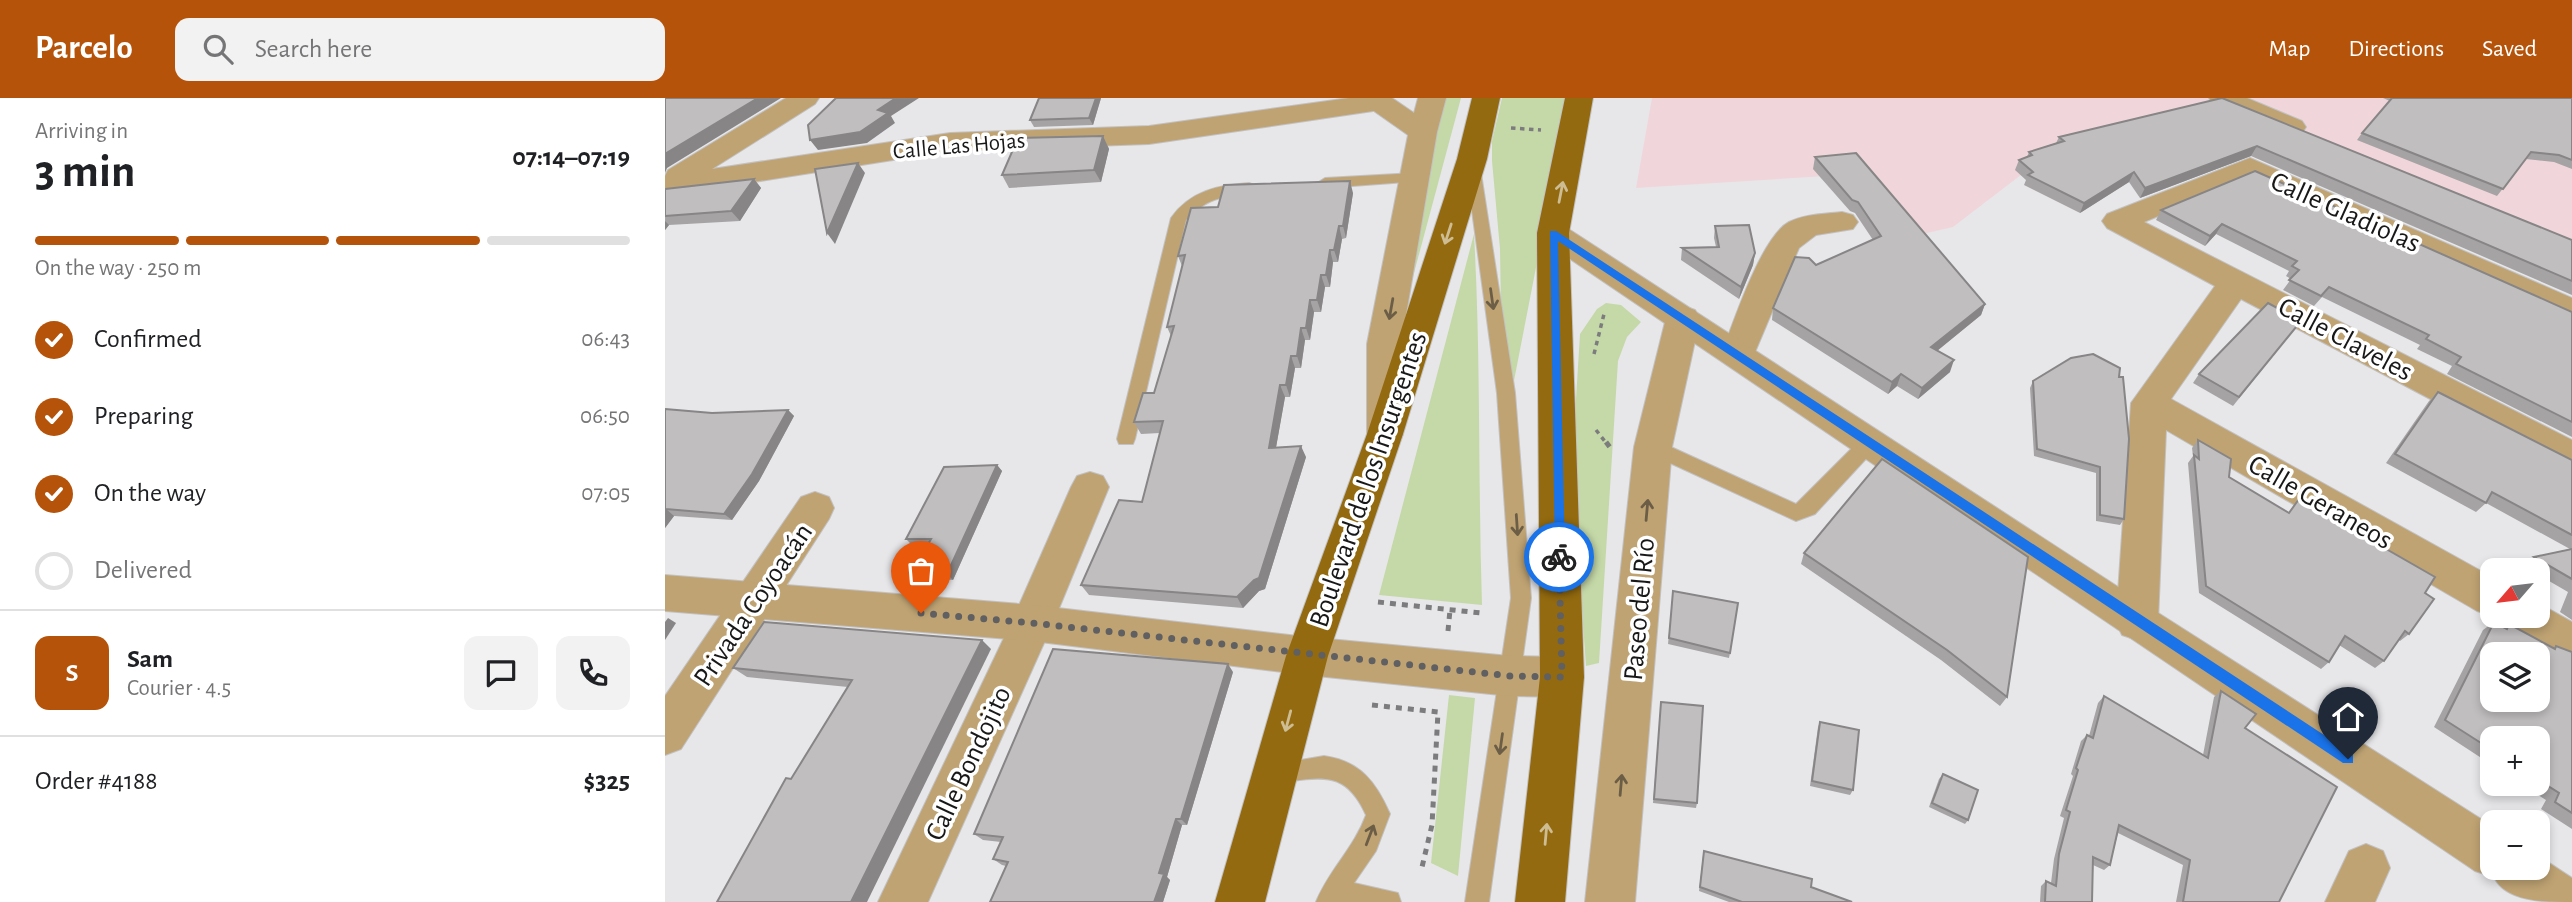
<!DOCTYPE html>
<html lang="en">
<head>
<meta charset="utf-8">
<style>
	:root { --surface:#fff; --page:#f2f2f2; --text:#202124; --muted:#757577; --line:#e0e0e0; --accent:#b45309 }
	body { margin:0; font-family:"Alegreya Sans",sans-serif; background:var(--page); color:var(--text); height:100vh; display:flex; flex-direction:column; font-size:26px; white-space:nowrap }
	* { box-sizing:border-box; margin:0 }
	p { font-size:23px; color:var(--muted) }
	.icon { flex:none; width:38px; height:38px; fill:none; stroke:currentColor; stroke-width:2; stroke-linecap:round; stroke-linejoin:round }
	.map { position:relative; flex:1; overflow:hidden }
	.sheet { display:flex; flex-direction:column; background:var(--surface); width:665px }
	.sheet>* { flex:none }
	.needle { width:46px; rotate:242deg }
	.tools { position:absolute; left:1815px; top:460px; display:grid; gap:14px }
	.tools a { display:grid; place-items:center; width:70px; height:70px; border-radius:14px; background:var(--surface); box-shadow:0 4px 10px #0003; font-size:35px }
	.pin { position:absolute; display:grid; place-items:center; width:60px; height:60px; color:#fff; margin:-72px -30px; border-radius:50% 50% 50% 0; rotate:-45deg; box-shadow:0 0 7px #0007 }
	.pin .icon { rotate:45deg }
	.courier { position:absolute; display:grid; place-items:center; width:70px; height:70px; margin:-35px; border:5px solid #1a73e8; border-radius:50%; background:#fff; color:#222; box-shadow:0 2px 9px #0007 }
	.headline em { font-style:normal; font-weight:700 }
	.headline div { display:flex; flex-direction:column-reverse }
	.headline { display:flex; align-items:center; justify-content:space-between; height:119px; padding:0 35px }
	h1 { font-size:46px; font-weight:700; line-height:52px }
	.bar { display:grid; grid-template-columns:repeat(4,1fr); gap:10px 7px; align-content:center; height:84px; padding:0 35px }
	.bar i { height:9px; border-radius:5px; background:var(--line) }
	.bar .current { background:var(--accent) }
	.bar p { grid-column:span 4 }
	.line { display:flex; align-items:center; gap:18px; padding:0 35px; border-top:2px solid var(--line) }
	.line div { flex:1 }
	.round { display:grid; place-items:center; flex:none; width:74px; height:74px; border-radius:14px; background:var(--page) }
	ol { padding:0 35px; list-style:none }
	li { display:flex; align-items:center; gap:21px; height:77px }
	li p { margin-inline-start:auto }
	li .icon { padding:7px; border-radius:50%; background:var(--accent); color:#fff; stroke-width:4 }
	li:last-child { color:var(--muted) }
	li i { width:38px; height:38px; border:4px solid var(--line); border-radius:50% }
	header { display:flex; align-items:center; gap:42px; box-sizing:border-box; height:98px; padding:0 35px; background:var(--accent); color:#fff }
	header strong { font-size:33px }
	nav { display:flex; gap:38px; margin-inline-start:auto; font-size:24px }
	.search { width:490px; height:63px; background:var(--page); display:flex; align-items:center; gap:18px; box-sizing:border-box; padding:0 24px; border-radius:14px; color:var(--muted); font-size:26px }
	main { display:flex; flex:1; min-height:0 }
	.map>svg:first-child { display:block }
</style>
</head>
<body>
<header>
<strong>Parcelo</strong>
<div class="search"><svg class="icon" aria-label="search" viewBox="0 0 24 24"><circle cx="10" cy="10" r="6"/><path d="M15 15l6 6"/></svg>Search here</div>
<nav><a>Map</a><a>Directions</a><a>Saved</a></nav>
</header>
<main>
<section class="sheet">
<div class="headline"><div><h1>3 min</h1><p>Arriving in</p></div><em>07:14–07:19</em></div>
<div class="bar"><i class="current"></i><i class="current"></i><i class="current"></i><i></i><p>On the way · 250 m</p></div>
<ol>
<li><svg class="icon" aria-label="check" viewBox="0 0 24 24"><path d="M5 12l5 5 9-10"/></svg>Confirmed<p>06:43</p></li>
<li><svg class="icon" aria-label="check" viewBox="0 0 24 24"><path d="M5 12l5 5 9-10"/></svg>Preparing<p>06:50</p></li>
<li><svg class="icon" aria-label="check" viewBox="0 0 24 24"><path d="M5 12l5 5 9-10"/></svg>On the way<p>07:05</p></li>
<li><i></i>Delivered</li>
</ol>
<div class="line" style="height:126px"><b class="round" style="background:var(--accent);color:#fff">S</b><div><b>Sam</b><p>Courier · 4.5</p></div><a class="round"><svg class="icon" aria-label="chat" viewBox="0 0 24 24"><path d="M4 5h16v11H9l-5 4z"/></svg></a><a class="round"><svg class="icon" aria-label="phone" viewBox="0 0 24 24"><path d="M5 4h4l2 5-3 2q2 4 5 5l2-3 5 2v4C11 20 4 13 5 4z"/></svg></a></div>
<div class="line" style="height:91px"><div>Order #4188</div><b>$325</b></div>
</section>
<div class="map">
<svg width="1907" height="804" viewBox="0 0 1907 804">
	<rect width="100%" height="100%" fill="#e7e7ea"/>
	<!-- industrial -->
	<polygon fill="#f0d6da" points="987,0 1907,0 1907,144 1584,11 1373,64 1288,129 1249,138 1193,76 971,90"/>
	<!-- green -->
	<g fill="#c5d9a8">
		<polygon points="774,0 796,0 742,201"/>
		<polygon points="837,0 904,0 847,293 836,213 835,151 827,63 827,43"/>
		<path d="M809 136C816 260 813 383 817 507L714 497Z"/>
		<polygon points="941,205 956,207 976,224 962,239 953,263 934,565 921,568 916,498 910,317 915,236 932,211"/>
		<polygon points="784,597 810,600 793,778 766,765"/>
	</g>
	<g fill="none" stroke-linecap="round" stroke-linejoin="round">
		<defs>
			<g id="service">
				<polygon points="808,64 815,69 850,295 866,500 824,804 800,804 846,500 832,295 801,69"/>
				<polygon points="750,75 757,80 755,83 660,90 652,85 660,80"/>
				<path d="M584 85 589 87 592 90 589 93C559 101 546 96 521 122L470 341 468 346H454L452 341 506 120C525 93 553 87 584 85Z"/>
				<polygon points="1204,338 1211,340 1213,345 1211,350 1150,416 1131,423 981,354 979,349 981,344 988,342 995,344 1131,406 1197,340"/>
				<path d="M659 658C695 663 711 684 725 716L711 753 689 785 733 795 736 804H651C664 772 689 750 701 717 684 680 666 677 628 683 618 685 611 688 601 684L598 676 601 668Z"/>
			</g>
			<g id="minor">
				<polygon points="121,0 154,0 150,6 47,71 285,35 484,28 684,0 726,0 729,4 725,10 715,12 484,46 285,53 0,98 0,78 3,72"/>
				<polygon points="1544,0 1582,0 1637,23 1641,29 1637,35 1627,38 1617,35 1548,6"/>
				<polygon points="1585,60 1907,200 1907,226 1584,80 1479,124 1907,342 1907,374 1894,369 1576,201 1506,301 1827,479 1827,518 1812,513 1501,332 1493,524 1487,537 1472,542 1457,537 1451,524 1466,305 1550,188 1442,130 1437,123 1442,116"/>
				<path d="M1177 114 1188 117 1193 124 1188 131 1151 137 1134 150 1085 266 1073 270 1061 266 1056 257C1068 226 1096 139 1124 124 1140 116 1160 116 1177 114Z"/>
				<polygon points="1018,208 1030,212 1035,220 1007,349 970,804 920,804 969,349 1001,220 1006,212"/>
				<polygon points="425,374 438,378 444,389 388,525 263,804 213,804 347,523 406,389 412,378"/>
				<polygon points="150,394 164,399 169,410 164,421 16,651 0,657 0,598 136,399"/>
				<path d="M1873 505 1907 524V565C1883 556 1848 541 1837 518H1872Z"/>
				<polygon points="1701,746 1718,753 1725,770 1710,804 1660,804 1684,753"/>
			</g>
			<g id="tertiary">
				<polygon points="695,0 727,0 749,15 753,0 781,0 772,34 736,246 738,336 733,346 720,350 707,346 702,336 702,246 743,37 699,6"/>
				<path d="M888 125 899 128 1487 511 1827 728V770H1872V757L1907 780V804C1880 804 1841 804 1829 779L1810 773 877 142 872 135 877 128Z"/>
				<polygon points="0,477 367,507 642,539 845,558 897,559 912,565 919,579 912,593 897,599 845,598 642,577 367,543 0,513"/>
			</g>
			<g id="primary">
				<polygon points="807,0 835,0 822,61 738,336 663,558 600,804 550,804 621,558 702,336 792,61"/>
				<polygon points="900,0 928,0 904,135 919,579 900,804 850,804 875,579 872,135"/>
			</g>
		</defs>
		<!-- service casing -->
		<use href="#service" stroke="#c2c2c4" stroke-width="2"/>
		<!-- minor casing -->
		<use href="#minor" stroke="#c2c2c4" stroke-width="2"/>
		<!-- tertiary casing -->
		<use href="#tertiary" stroke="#c2c2c4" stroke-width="2"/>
		<!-- primary casing -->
		<use href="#primary" stroke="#c2c2c4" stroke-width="2"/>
		<!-- path-far1 -->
		<g stroke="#7c7c7e" stroke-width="3.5" stroke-dasharray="4.5 4.5" stroke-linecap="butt">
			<polyline points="846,30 876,32"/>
			<polyline points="929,256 939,216"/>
			<polyline points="931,332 942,346"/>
		</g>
		<!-- path -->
		<g stroke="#7c7c7e" stroke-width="5" stroke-dasharray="6 6" stroke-linecap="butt">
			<polyline points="941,344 947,352"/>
			<polyline points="713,504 816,515"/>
			<polyline points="783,533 785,512"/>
			<polyline points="707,607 773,614 767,727 757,769"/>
		</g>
		<!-- service -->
		<use href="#service" fill="#bfa373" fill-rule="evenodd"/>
		<!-- minor -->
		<use href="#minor" fill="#bfa373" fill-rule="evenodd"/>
		<!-- tertiary -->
		<use href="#tertiary" fill="#bfa373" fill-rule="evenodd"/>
		<!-- primary -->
		<use href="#primary" fill="#936a0f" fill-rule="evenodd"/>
	</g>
	<!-- wall -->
	<g fill="#a6a3a4">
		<polygon points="436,0 428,27 369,29 365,22"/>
		<polygon points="1557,0 1907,142 1907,197 1586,58 1475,100 1464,84 1415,115 1359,87 1361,82 1350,72 1354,62 1362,59 1364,54 1391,45 1394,39"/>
		<polygon points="1718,0 1907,0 1907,71 1889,64 1861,61 1832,98 1692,42 1697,35 1725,3"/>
		<polygon points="438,38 444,51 436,84 344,90 337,77"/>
		<polygon points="1150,59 1320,206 1316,217 1272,253 1285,274 1253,301 1232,288 1223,296 1107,222 1108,210 1151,167 1208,142 1190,115 1185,113 1148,71"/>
		<polygon points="1590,73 1907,214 1907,339 1782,276 1787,268 1752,251 1755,247 1657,199 1649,208 1618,192 1626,181 1621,178 1624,173 1551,136 1540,148 1491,122 1496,112"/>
		<polygon points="89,81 96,90 75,123 4,127 0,132 0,91"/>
		<polygon points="688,95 681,140 677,141 673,164 668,164 665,189 660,189 656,214 649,214 645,242 640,242 636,270 630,270 625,299 620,299 611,349 641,359 600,491 594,493 578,510 424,497 416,487 477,404 495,335 476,336 469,324 489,295 506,238 502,229 517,168 513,158 553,109"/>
		<polygon points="1050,128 1090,155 1088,167 1074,201 1016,162 1017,150 1051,149 1049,140"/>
		<polygon points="1636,223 1568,308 1528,285 1534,276"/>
		<polygon points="1454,279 1459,421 1455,427 1431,423 1431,375 1369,358 1365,290 1368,283"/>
		<polygon points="1773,294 1907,362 1907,522 1895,514 1903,494 1872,476 1872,472 1866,472 1858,468 1869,459 1905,451 1821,405 1811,414 1721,365 1764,303"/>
		<polygon points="0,311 47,315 123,312 129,318 94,383 67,422 9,418 0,430"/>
		<polygon points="1533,342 1564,379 1623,415 1634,401 1760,495 1744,536 1735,543 1734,542 1719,563 1710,570 1674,547 1664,564 1656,571 1534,495 1523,365 1528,358 1527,350"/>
		<polygon points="1217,361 1342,599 1335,608 1276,562 1136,466 1139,455"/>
		<polygon points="332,367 337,373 288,482 253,479 247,473 263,447 247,447 241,441"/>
		<polygon points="1008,493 1065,555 1064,560 1003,546"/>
		<polygon points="1829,524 1839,529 1844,526 1888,550 1891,548 1907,554 1907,731 1876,711 1881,702 1856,686 1872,686 1872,640 1827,640 1827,667 1769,629 1818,532"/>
		<polygon points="326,551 126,681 183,589 82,579 68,570"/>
		<polygon points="568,574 522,727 517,727 502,779 505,782 498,804 325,804 341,768 337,767 328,761 336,744 318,742 309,736"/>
		<polygon points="1556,593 1580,630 1614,804 1511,804 1518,767 1453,735 1445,767 1439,772 1428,767 1427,804 1375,804 1376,788 1381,783 1386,785 1389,761 1399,720 1395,718 1408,678 1406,676 1416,643 1422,637 1424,638 1433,605 1439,598 1538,657 1549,599"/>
		<polygon points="996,604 1032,705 1031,710 988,705"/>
		<polygon points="1155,624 1188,692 1185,697 1145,688 1153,629"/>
		<polygon points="1278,676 1303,722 1300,726 1264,709 1274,681"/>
		<polygon points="1038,758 1146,789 1187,804 1064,804 1034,793"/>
	</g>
	<!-- shaded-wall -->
	<g fill="#878586">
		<polygon points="93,0 116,0 2,70 0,75 0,56"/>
		<polygon points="231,0 254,0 226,18 230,25 202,45 153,52 145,42 213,12"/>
		<polygon points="431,0 436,0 428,27 424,20"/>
		<polygon points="438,38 444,51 436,84 429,72"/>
		<polygon points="1592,48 1586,58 1475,100 1480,90"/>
		<polygon points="193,65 200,75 170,146 162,135"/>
		<polygon points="1469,74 1464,84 1415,115 1419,105"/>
		<polygon points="89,81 96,90 75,123 66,113"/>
		<polygon points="685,83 688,95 681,140 678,128"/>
		<polygon points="0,123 4,127 0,132"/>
		<polygon points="1557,126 1551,136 1540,148 1545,138"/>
		<polygon points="674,128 677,141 673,164 669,152"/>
		<polygon points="665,152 668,164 665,189 661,177"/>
		<polygon points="1090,155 1088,167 1074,201 1076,189"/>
		<polygon points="656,177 660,189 656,214 652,202"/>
		<polygon points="645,202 649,214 645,242 641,230"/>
		<polygon points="1320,206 1316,217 1262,261 1266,249"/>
		<polygon points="636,230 640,242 636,270 632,258"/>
		<polygon points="626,258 630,270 625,299 621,287"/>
		<polygon points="1289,262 1285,274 1253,301 1257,290"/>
		<polygon points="1236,276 1232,288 1223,296 1227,284"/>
		<polygon points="615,287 620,299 609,361 604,350"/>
		<polygon points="123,312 129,318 94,383 67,422 59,416"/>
		<polygon points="636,348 641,359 600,491 594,493 578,510 572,499"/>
		<polygon points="332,367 337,373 288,482 282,476"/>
		<polygon points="1,411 9,418 0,430 0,413"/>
		<polygon points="3,520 11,525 0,542 0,524"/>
		<polygon points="317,542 326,551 202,804 186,804"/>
		<polygon points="563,566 568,574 522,727 516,721"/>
		<polygon points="511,721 517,727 502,779 505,782 498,804 489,804 494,775"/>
	</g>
	<!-- building -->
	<g fill="#c1bebf" stroke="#878586" stroke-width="2" fill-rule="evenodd">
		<polygon points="0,0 93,0 0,56"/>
		<polygon points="171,0 231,0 213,12 223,15 195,34 145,42 143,27"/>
		<polygon points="374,0 431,0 424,20 365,22"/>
		<polygon points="1557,0 1907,142 1907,183 1592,48 1480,90 1469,74 1419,105 1363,77 1368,74 1354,62 1367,57 1364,54 1399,43 1394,39"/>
		<polygon points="1727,0 1907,0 1907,62 1894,57 1866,54 1838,91 1697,35"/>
		<polygon points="438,38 429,72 337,77 353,40"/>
		<polygon points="1191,55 1320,206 1266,249 1289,262 1257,290 1236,276 1227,284 1108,210 1130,159 1144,160 1151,167 1216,138 1193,104 1187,102 1150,59"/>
		<polygon points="193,65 162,135 150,71"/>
		<polygon points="1590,73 1907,214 1907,324 1791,266 1796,259 1761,241 1764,237 1664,189 1656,198 1624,182 1634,172 1627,168 1632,163 1557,126 1545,138 1496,112"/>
		<polygon points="89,81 66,113 0,118 0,91"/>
		<polygon points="685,83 678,128 674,128 669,152 665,152 661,177 656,177 652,202 645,202 641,230 636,230 632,258 626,258 621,287 615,287 604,350 636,348 594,480 589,482 572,499 416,487 454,402 477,404 498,323 469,324 478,295 489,295 509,228 502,229 520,157 513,158 526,110 553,109 559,87"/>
		<polygon points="1084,127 1090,155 1076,189 1017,150 1054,149 1050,128"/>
		<polygon points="1603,205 1636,223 1574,299 1534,276"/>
		<polygon points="1428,256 1455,270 1454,279 1458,279 1464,341 1459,421 1435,417 1435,369 1372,351 1368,283 1406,260"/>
		<polygon points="1773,294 1907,362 1907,437 1827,394 1821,405 1730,356"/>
		<polygon points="0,311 47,315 123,312 87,376 59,416 1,411 0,413"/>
		<polygon points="1533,342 1566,361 1564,379 1624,415 1634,401 1770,479 1760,495 1769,501 1744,536 1740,533 1719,563 1680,538 1664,564 1541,488 1529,357 1534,361"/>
		<polygon points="1217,361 1363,459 1342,599 1282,552 1139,455"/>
		<polygon points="332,367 282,476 247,473 266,441 241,441 279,369"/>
		<polygon points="1907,451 1907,481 1869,459"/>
		<polygon points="1008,493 1073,505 1065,555 1004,540"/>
		<polygon points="99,524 317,542 186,804 52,804 121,680 126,681 187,582 68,570"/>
		<path d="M1829 524 1842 531 1844 526 1890 551 1891 548 1907 554V715L1890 704 1894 695 1872 681V640H1827V652L1780 622ZM1827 556H1872V602H1827Z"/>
		<polygon points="388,551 563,566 516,721 511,721 494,775 499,776 489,804 325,804 343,764 328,761 338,739 309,736"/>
		<polygon points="1556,593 1591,616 1580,630 1672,689 1614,804 1518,804 1525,762 1454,727 1445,767 1428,759 1427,804 1380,804 1381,783 1391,788 1394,756 1405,714 1401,712 1413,672 1411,670 1422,637 1428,640 1439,598 1543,660"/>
		<polygon points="996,604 1038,608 1032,705 989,701"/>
		<polygon points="1155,624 1194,632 1188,692 1147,683"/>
		<polygon points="1278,676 1313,692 1303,722 1267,705"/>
		<polygon points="1039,753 1147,781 1146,789 1187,804 1077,804 1035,789"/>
	</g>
	<!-- one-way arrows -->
	<defs><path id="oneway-shaft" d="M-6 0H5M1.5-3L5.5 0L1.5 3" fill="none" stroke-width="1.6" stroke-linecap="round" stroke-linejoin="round" transform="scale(1.75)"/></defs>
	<g stroke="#cebc93">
		<use href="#oneway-shaft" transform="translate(896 94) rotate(-79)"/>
		<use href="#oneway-shaft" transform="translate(783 136) rotate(108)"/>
		<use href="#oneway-shaft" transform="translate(623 623) rotate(105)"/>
		<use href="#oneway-shaft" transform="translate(881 736) rotate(-85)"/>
	</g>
	<g stroke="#6c5e46">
		<use href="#oneway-shaft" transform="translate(827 201) rotate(82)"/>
		<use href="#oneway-shaft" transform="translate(726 211) rotate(100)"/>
		<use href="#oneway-shaft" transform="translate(982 412) rotate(-85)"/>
		<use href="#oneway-shaft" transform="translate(852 427) rotate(86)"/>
		<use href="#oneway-shaft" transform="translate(836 646) rotate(98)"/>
		<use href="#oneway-shaft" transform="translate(956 687) rotate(-85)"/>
		<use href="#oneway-shaft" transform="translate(705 737) rotate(-69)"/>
	</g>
	<!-- route -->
	<polygon fill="#1a73e8" points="885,133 891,133 1688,656 1688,665 1678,665 893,143 900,459 899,462 890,462"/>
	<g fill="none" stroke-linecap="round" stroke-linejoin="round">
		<!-- done -->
		<polyline stroke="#606062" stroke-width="7" stroke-dasharray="0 12.6" points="256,515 367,525 845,578 897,579 894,459"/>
	</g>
	<g text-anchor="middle" stroke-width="7" stroke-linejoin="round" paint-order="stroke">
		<!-- far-street labels -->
		<g font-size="23" fill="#181819" stroke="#fff">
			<text transform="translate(294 47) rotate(-5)" y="8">Calle Las Hojas</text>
		</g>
		<!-- street labels -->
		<g font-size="28" fill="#181819" stroke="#fff">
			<text transform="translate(1681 113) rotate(24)" y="10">Calle Gladiolas</text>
			<text transform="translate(1681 240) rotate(28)" y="10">Calle Claveles</text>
			<text transform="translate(702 381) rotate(-71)" y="10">Boulevard de los Insurgentes</text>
			<text transform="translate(1656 403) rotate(30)" y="10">Calle Geraneos</text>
			<text transform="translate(87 506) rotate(-56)" y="10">Privada Coyoacán</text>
			<text transform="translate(973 511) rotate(-85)" y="10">Paseo del Río</text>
			<text transform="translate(302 665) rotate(-65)" y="10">Calle Bondojito</text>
		</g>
	</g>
</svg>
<div class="tools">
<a><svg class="needle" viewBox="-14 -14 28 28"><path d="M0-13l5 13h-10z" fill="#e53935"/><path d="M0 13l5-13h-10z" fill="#757577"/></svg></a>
<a><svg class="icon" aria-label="layers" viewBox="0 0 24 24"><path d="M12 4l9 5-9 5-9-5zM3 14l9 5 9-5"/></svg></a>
<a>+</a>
<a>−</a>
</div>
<div class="pin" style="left:256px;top:515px;background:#ea580c"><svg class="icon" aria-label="bag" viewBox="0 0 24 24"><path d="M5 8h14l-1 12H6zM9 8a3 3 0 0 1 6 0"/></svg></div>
<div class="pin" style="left:1683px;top:661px;background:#1f2937"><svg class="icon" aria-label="home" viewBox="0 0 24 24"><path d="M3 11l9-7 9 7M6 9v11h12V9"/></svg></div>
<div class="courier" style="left:894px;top:459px"><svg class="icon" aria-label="bike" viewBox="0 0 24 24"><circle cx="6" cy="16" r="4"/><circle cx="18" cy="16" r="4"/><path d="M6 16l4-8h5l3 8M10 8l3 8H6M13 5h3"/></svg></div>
</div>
</main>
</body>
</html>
